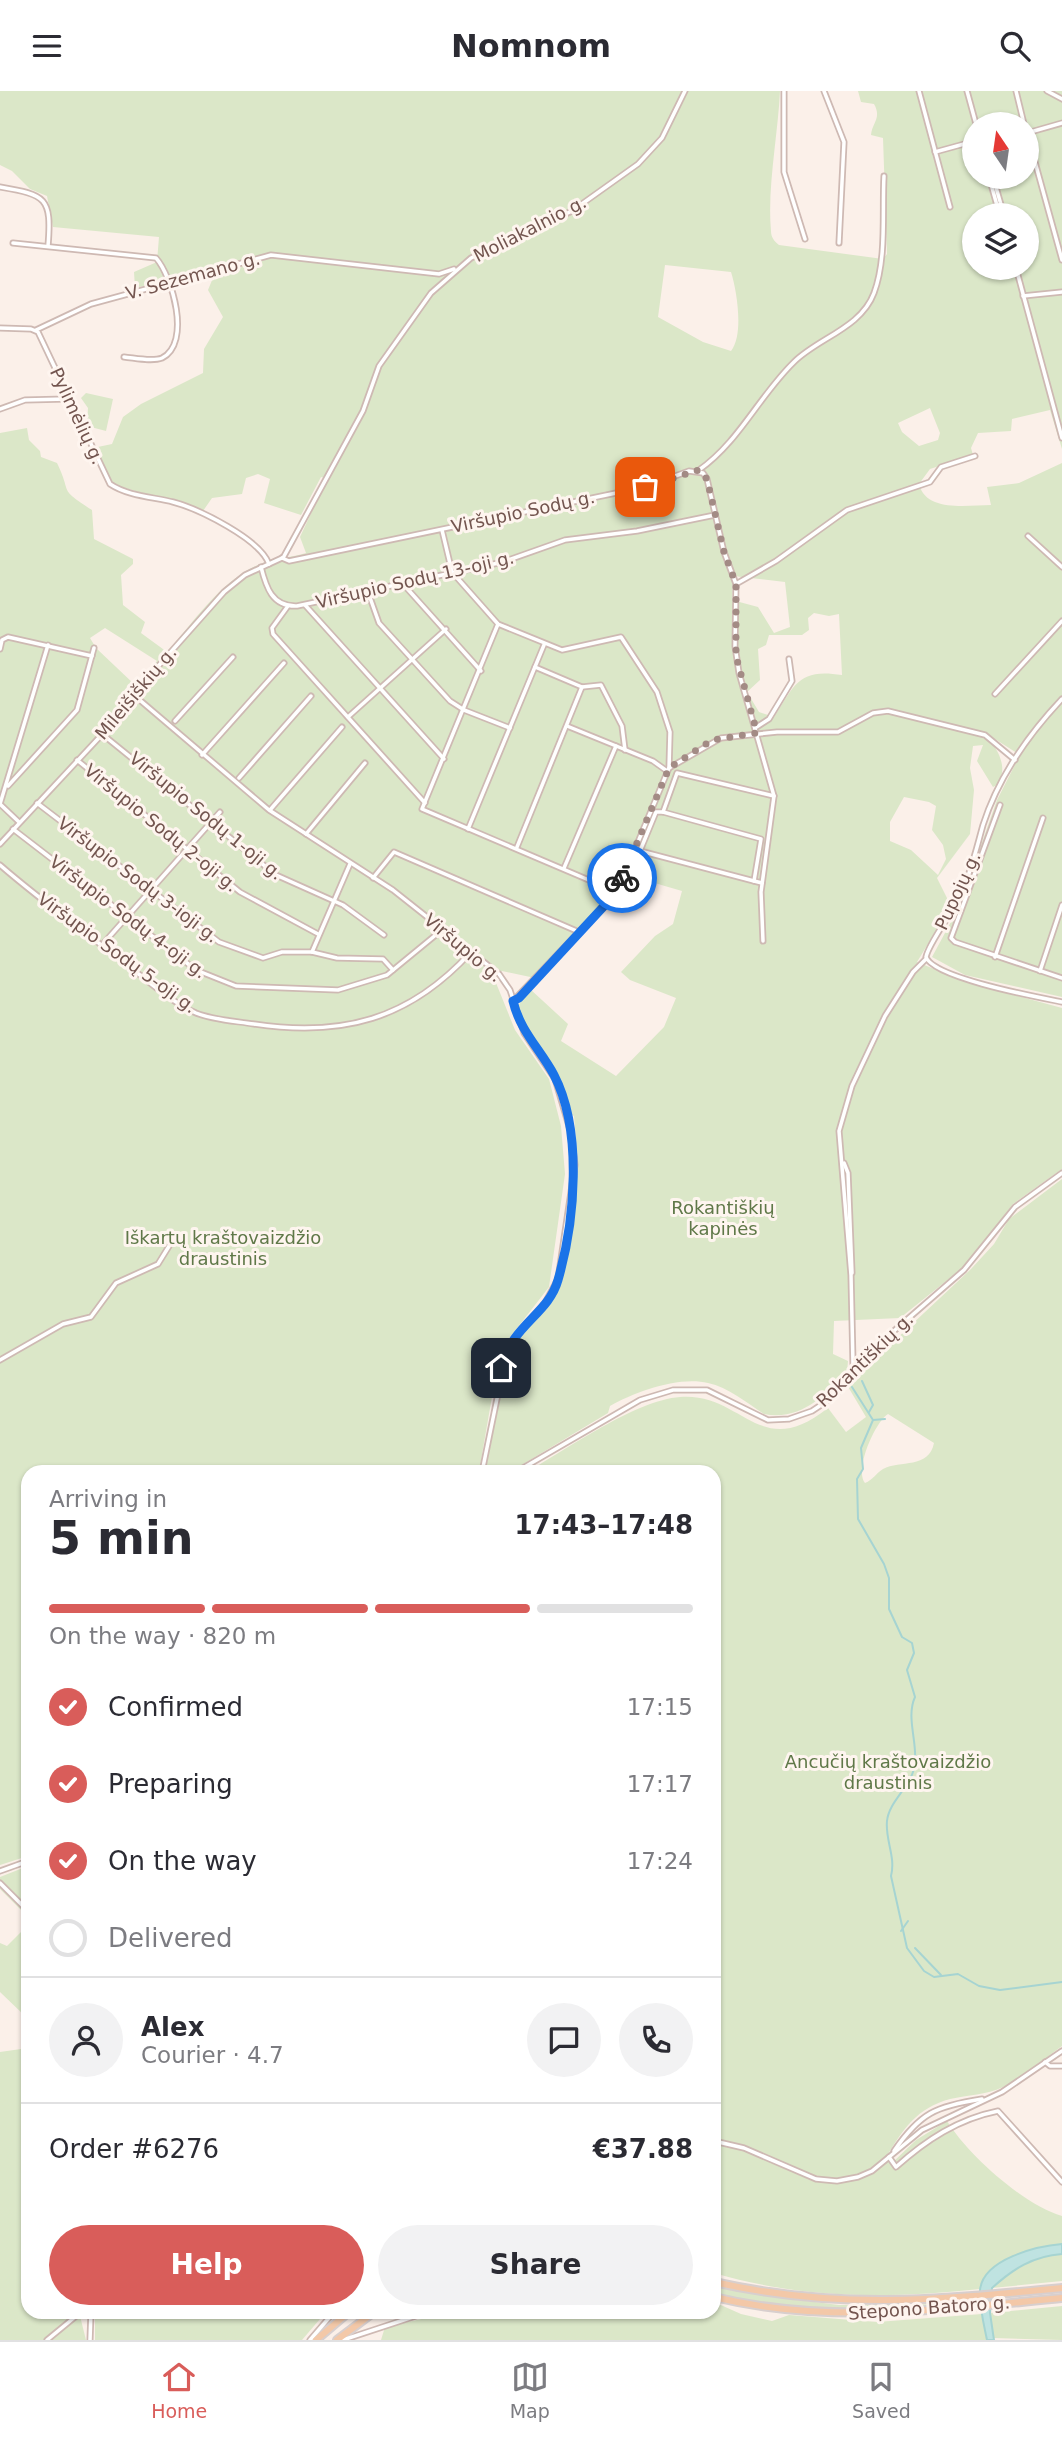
<!DOCTYPE html>
<html lang="en">
<head>
<meta charset="utf-8">
<style>
	:root { --surface:#fff; --page:#f2f2f3; --text:#2b2b33; --muted:#7c7c81; --line:#e1e1e2; --accent:#d95d5a }
	body { margin:0; font-family:"DejaVu Sans",sans-serif; background:var(--page); color:var(--text); height:100vh; display:flex; flex-direction:column; font-size:26px; white-space:nowrap }
	* { box-sizing:border-box; margin:0 }
	p { font-size:23px; color:var(--muted) }
	.icon { flex:none; width:38px; height:38px; fill:none; stroke:currentColor; stroke-width:2; stroke-linecap:round; stroke-linejoin:round }
	.map { position:relative; flex:1; overflow:hidden }
	.details { position:absolute; left:21px; top:1374px; width:700px; height:854px; display:flex; flex-direction:column; background:var(--surface); border-radius:21px; box-shadow:0 2px 5px #0004 }
	.details>* { flex:none }
	.needle { width:46px; rotate:347deg }
	.fabs { position:absolute; left:962px; top:21px; display:grid; gap:14px }
	.fabs a { display:grid; place-items:center; width:77px; height:77px; border-radius:50%; background:var(--surface); box-shadow:0 2px 5px #0004; font-size:35px }
	.pin { position:absolute; display:grid; place-items:center; width:60px; height:60px; color:#fff; margin:-30px; border-radius:14px; box-shadow:0 4px 10px #0006 }
	.courier { position:absolute; display:grid; place-items:center; width:70px; height:70px; margin:-35px; border:5px solid #1a73e8; border-radius:50%; background:#fff; color:#222; box-shadow:0 2px 9px #0007 }
	.headline em { font-style:normal; font-weight:700 }
	.headline div { display:flex; flex-direction:column-reverse }
	.headline { display:flex; align-items:center; justify-content:space-between; height:119px; padding:0 28px }
	h1 { font-size:46px; font-weight:700; line-height:52px }
	.bar { display:grid; grid-template-columns:repeat(4,1fr); gap:10px 7px; align-content:center; height:84px; padding:0 28px }
	.bar i { height:9px; border-radius:5px; background:var(--line) }
	.bar .current { background:var(--accent) }
	.bar p { grid-column:span 4 }
	.line { display:flex; align-items:center; gap:18px; padding:0 28px; border-top:2px solid var(--line) }
	.line div { flex:1 }
	.round { display:grid; place-items:center; flex:none; width:74px; height:74px; border-radius:37px; background:var(--page) }
	ol { padding:0 28px; list-style:none }
	li { display:flex; align-items:center; gap:21px; height:77px }
	li p { margin-inline-start:auto }
	li .icon { padding:7px; border-radius:50%; background:var(--accent); color:#fff; stroke-width:4 }
	li:last-child { color:var(--muted) }
	li i { width:38px; height:38px; border:4px solid var(--line); border-radius:50% }
	.primary-button { display:flex; gap:14px; margin-top:auto; padding:14px 28px }
	.primary-button a { flex:1; height:80px; border-radius:42px; background:var(--accent); color:#fff; font-size:28px; font-weight:700; line-height:80px; text-align:center }
	.primary-button a+a { background:var(--page); color:var(--text) }
	header { display:flex; justify-content:space-between; align-items:center; height:91px; padding:0 28px; background:var(--surface); font-size:32px; font-weight:700 }
	.tabs { display:flex; justify-content:space-around; align-items:center; height:98px; border-top:2px solid var(--line); background:var(--surface); font-size:19px; color:var(--muted) }
	.tabs a { display:grid; justify-items:center; gap:4px }
	.tabs .current { color:var(--accent) }
	.map>svg:first-child { display:block }
</style>
</head>
<body>
<header><svg class="icon" aria-label="menu" viewBox="0 0 24 24"><path d="M4 6h16M4 12h16M4 18h16"/></svg>Nomnom<svg class="icon" aria-label="search" viewBox="0 0 24 24"><circle cx="10" cy="10" r="6"/><path d="M15 15l6 6"/></svg></header>
<div class="map">
<svg width="1062" height="2249" viewBox="0 0 1062 2249">
	<rect width="100%" height="100%" fill="#fbf0e9"/>
	<!-- green -->
	<g fill="#dbe7c8" fill-rule="evenodd">
		<path d="M0 0H780C778 44 767 97 771 140 771 146 774 150 779 154L883 168 887 163 883 47 871 44C872 32 882 27 874 13L861 11 858 0H1062V358L1050 319 1012 328 1011 340 978 342 971 357 973 364 930 378 919 393C926 422 969 414 991 414L987 396 1019 392 1062 372V906L965 884 932 866 959 816 997 709 1020 664 995 648 991 650C1001 665 1006 676 999 693L993 696 977 670 983 654 973 655 970 677 974 699 970 743 937 787 951 815 917 871 966 891 1062 917V1078L1013 1113 965 1175 900 1227 834 1230 833 1263 848 1270 847 1281C825 1305 800 1330 764 1323 747 1312 728 1296 708 1292 678 1285 635 1301 610 1315L608 1322 510 1381H485L510 1257 517 1246 549 1214 562 1191 578 1071 574 1025 569 1022 558 988 525 940 518 915 530 898 568 933 561 950 616 985 664 936 676 907 630 889 621 881 655 845 673 833 682 800 627 784 618 804 613 802 535 887 502 880 494 887 515 939 549 988 561 1035 565 1083 549 1196 500 1259 479 1381H28V1765L0 1774V342L27 337 29 349 40 360 41 366 57 372C73 405 57 396 92 419L94 448 133 468V473L121 484 123 514 145 531 141 542 167 561C194 531 223 486 263 472 276 468 292 466 306 462L300 446 327 388 321 386 301 424 264 412 270 388 258 383 246 387 242 403 212 407 203 420 115 394 106 383 93 357 112 353 123 326 141 313 203 282 204 258 223 226 208 199 215 182 210 179 135 197 134 181 157 171 159 146 53 136 47 105 30 98 12 80 0 74ZM975 33H1027V86H975ZM975 124H1027V177H975ZM665 174 731 181C737 200 744 244 731 260L703 251 658 226ZM930 317 940 342 938 349 919 355 902 341 898 332ZM733 485 785 491 790 536 774 542 758 516 732 509ZM814 522 829 525 839 523 842 584C799 577 795 593 774 626L759 621 747 601 760 589 758 558 766 554 769 544H802L809 539 808 527ZM105 537 157 570 135 594 96 557 90 547ZM904 706 929 711 936 715 932 739 943 754 946 768 938 784 911 759 890 750V731Z"/>
		<polygon points="86,302 113,308 106,340 87,335 88,317 81,307"/>
		<path d="M1062 1088V1955C1044 1968 1024 1987 1003 1996 986 2004 968 2004 950 2008 917 2017 903 2038 887 2065L891 2073 916 2049 947 2030C968 2064 1024 2114 1062 2125V2153C1031 2156 992 2166 980 2198 889 2208 802 2208 714 2182V1381H527C567 1358 636 1309 680 1306 743 1301 759 1372 828 1317L846 1341 866 1326 847 1294 971 1178 994 1153 1009 1128ZM888 1323 934 1352C929 1378 900 1369 883 1378 876 1382 873 1389 865 1392 854 1379 875 1331 888 1323Z"/>
		<polygon points="28,1775 28,1826 0,1798 0,1786"/>
		<polygon points="28,1834 28,2221 79,2221 86,2249 0,2249 0,1961 21,1958 24,1924 0,1901 0,1852 7,1855"/>
		<path d="M1062 2163V2190L992 2197C1013 2178 1033 2165 1062 2163Z"/>
		<path d="M714 2194 774 2206 839 2214 961 2213C877 2224 797 2220 714 2203Z"/>
		<polygon points="714,2211 741,2223 772,2230 789,2224 877,2231 982,2223 987,2249 381,2249 385,2236 426,2227 433,2221 714,2221"/>
		<polygon points="1062,2215 1062,2249 993,2247 990,2222"/>
		<polygon points="95,2221 326,2221 302,2249 95,2249"/>
	</g>
	<!-- water -->
	<path fill="#bfe3e1" stroke="#a6d4d2" stroke-width="2" d="M1062 2153V2163C1033 2165 1013 2178 992 2197L990 2222 994 2249H987C984 2234 979 2215 980 2199 983 2168 1037 2155 1062 2153Z"/>
	<g fill="none" stroke-linecap="round" stroke-linejoin="round">
		<!-- stream -->
		<g stroke="#a6d4d2" stroke-width="2">
			<polyline points="862,1290 873,1314 869,1321"/>
			<path d="M852 1296 873 1329 861 1357 863 1378 857 1388 858 1428 884 1473 889 1487V1518L902 1546 912 1552 914 1562 907 1579 915 1606C906 1626 917 1649 915 1671 914 1694 889 1709 887 1730 885 1749 896 1766 891 1785L907 1857 924 1880 934 1886 958 1883 979 1895 1000 1899 1062 1891"/>
			<polyline points="873,1329 885,1328"/>
			<polyline points="901,1840 908,1830"/>
			<polyline points="915,1857 941,1884"/>
		</g>
		<defs>
			<g id="street">
				<polyline points="784,0 784,81 805,148"/>
				<polyline points="824,0 844,51 839,152"/>
				<polyline points="919,0 950,116"/>
				<polyline points="967,0 976,33"/>
				<polyline points="1016,0 1024,33"/>
				<polyline points="1047,0 1062,8"/>
				<polyline points="1027,42 1062,169"/>
				<polyline points="1027,42 1062,32"/>
				<polyline points="935,61 975,50"/>
				<polyline points="989,86 998,118 1003,121"/>
				<polyline points="993,86 1004,124"/>
				<path d="M0 96C46 104 52 106 48 155"/>
				<path d="M13 152 156 167C172 185 192 252 162 267 152 271 135 267 124 266"/>
				<polyline points="1016,177 1062,347"/>
				<polyline points="1023,205 1062,201"/>
				<path d="M0 237 31 238 38 241 110 393C128 405 153 406 173 411 199 418 260 448 269 473"/>
				<polyline points="36,239 91,213 271,164 439,183 454,178"/>
				<polyline points="0,318 25,309 67,308"/>
				<path d="M699 379C739 351 759 305 794 271 818 247 861 237 874 202 887 167 882 121 884 85"/>
				<polyline points="442,439 452,481 498,533 562,559 621,546 657,601 670,641 669,677"/>
				<polyline points="1028,445 1062,476"/>
				<polyline points="282,467 289,470 645,396 689,380 703,382 707,388 724,461 736,493 735,555 739,582 774,705 761,801 763,850"/>
				<polyline points="283,467 363,320 379,275 431,202 471,167 572,120 638,73 662,47 685,0"/>
				<path d="M261 476C266 496 272 516 297 515L503 471 565 449 637 440 715 424"/>
				<polyline points="736,493 776,470 847,419 930,391 941,376 975,365"/>
				<polyline points="404,494 481,580"/>
				<polyline points="368,501 379,532 450,610 464,619 510,637"/>
				<polyline points="305,514 444,668"/>
				<polyline points="288,515 272,537 273,543 425,712"/>
				<polyline points="498,533 422,718 617,801"/>
				<polyline points="0,558 2,549 8,546 92,565"/>
				<polyline points="535,576 582,596 601,594 622,635 625,659"/>
				<polyline points="995,603 1062,530"/>
				<polyline points="135,605 269,719 393,799 499,883 510,899 524,942 555,988 571,1042 575,1074 558,1188 545,1212 508,1254 482,1381"/>
				<path d="M1062 608C1029 643 998 687 983 734 976 759 971 782 960 805 952 823 929 851 926 866 934 887 1037 906 1062 911"/>
				<polyline points="348,626 446,538"/>
				<polyline points="175,630 233,566"/>
				<polyline points="567,635 653,670 667,680"/>
				<polyline points="755,637 769,628 792,590 789,568"/>
				<polyline points="102,643 276,784 343,814 384,844"/>
				<polyline points="202,664 284,572"/>
				<polyline points="77,669 240,801 318,843"/>
				<polyline points="239,687 311,605"/>
				<polyline points="8,695 77,619 94,557"/>
				<polyline points="37,712 219,851 263,867 282,861 312,861 350,773"/>
				<polyline points="1000,714 951,847 955,851 1062,887"/>
				<polyline points="270,719 342,636"/>
				<polyline points="663,721 761,748 754,790 762,792"/>
				<polyline points="19,731 0,713 48,554"/>
				<polyline points="13,738 196,879 236,895 338,899 387,884 443,838"/>
				<polyline points="468,738 544,554"/>
				<polyline points="306,743 365,672"/>
				<polyline points="0,753 122,622 146,589 224,501 245,484 282,467"/>
				<polyline points="517,756 582,596"/>
				<path d="M0 774C39 808 81 838 122 870 145 887 169 910 196 922 213 929 235 930 254 933 342 946 409 929 471 861"/>
				<polyline points="564,777 616,655"/>
				<polyline points="373,787 394,761 579,841"/>
				<polyline points="754,790 640,760 656,721 663,721 677,682 774,705"/>
				<polyline points="102,854 220,721"/>
				<polyline points="312,861 337,867 383,868 393,879"/>
				<polyline points="995,866 1043,727"/>
				<polyline points="1040,880 1062,814"/>
				<polyline points="513,910 617,801 669,677 721,647 777,641 838,641 873,622 888,620 985,644 1015,669"/>
				<polyline points="844,1072 848,1082 852,1182"/>
				<polyline points="0,1269 63,1233 91,1226 116,1192 158,1173 171,1152"/>
				<polyline points="857,1277 853,1273 851,1184 839,1040 852,995 885,925 913,881 926,868"/>
				<polyline points="516,1381 640,1309 673,1299 707,1299 768,1329 789,1328 812,1320 833,1306 895,1239 964,1179 1015,1116 1062,1082"/>
				<polyline points="0,1780 28,1770"/>
				<polyline points="0,1792 28,1820"/>
				<polyline points="1045,1971 1050,1975 1062,1975"/>
				<polyline points="714,2050 744,2057 816,2088 837,2090 858,2086 872,2080 922,2039 1002,2001 1062,1960"/>
				<path d="M894 2060C920 2022 936 2015 982 2008"/>
				<path d="M889 2066 896 2076C926 2049 958 2028 998 2020L1062 2091"/>
				<polyline points="47,2249 81,2221"/>
				<polyline points="90,2249 91,2221"/>
				<polyline points="310,2249 334,2221"/>
				<polyline points="343,2249 428,2221"/>
			</g>
			<g id="primary">
				<path d="M714 2191C838 2219 937 2209 1062 2197"/>
				<path d="M714 2206C830 2234 944 2218 1062 2207"/>
				<polyline points="316,2249 349,2221"/>
				<polyline points="337,2249 374,2221"/>
			</g>
		</defs>
		<!-- street casing -->
		<use href="#street" stroke="#ceb9b3" stroke-width="7"/>
		<!-- primary casing -->
		<use href="#primary" stroke="#d8cfce" stroke-width="10"/>
		<!-- street -->
		<use href="#street" stroke="#fff" stroke-width="3.5"/>
		<!-- primary -->
		<use href="#primary" stroke="#f3c8a8" stroke-width="6"/>
	</g>
	<g fill="none" stroke-linecap="round" stroke-linejoin="round">
		<!-- done -->
		<polyline stroke="#a38b85" stroke-width="7" stroke-dasharray="0 12.6" points="622,787 669,677 712,649 757,642 736,565 736,493 724,461 707,388 699,379 645,396"/>
		<!-- route -->
		<path stroke="#1a73e8" stroke-width="9" d="M501 1277C512 1233 548 1224 558 1189 575 1130 583 1040 554 984 540 958 520 940 513 910L519 907 617 801 622 787"/>
	</g>
	<g text-anchor="middle" stroke-width="6" stroke-linejoin="round" paint-order="stroke">
		<!-- street labels -->
		<g font-size="18" fill="#73554f" stroke="#fef5ef">
			<text transform="translate(530 138) rotate(-27)" y="6">Moliakalnio g.</text>
			<text transform="translate(193 185) rotate(-15)" y="6">V. Sezemano g.</text>
			<text transform="translate(77 325) rotate(65)" y="6">Pylimėlių g.</text>
			<text transform="translate(523 421) rotate(-12)" y="6">Viršupio Sodų g.</text>
			<text transform="translate(415 489) rotate(-13)" y="6">Viršupio Sodų 13-oji g.</text>
			<text transform="translate(136 602) rotate(-50)" y="6">Mileišiškių g.</text>
			<text transform="translate(206 725) rotate(39)" y="6">Viršupio Sodų 1-oji g.</text>
			<text transform="translate(161 737) rotate(39)" y="6">Viršupio Sodų 2-oji g.</text>
			<text transform="translate(138 789) rotate(37)" y="6">Viršupio Sodų 3-ioji g.</text>
			<text transform="translate(958 800) rotate(-65)" y="6">Pupojų g.</text>
			<text transform="translate(128 826) rotate(37)" y="6">Viršupio Sodų 4-oji g.</text>
			<text transform="translate(463 857) rotate(40)" y="6">Viršupio g.</text>
			<text transform="translate(117 862) rotate(36)" y="6">Viršupio Sodų 5-oji g.</text>
			<text transform="translate(865 1269) rotate(-44)" y="6">Rokantiškių g.</text>
			<text transform="translate(929 2217) rotate(-4)" y="6">Stepono Batoro g.</text>
		</g>
		<!-- park labels -->
		<g font-size="18" fill="#5f7848" stroke="#fef5ef">
			<text x="723" y="1123">Rokantiškių<tspan x="723" dy="21">kapinės</tspan></text>
			<text x="223" y="1153">Iškartų kraštovaizdžio<tspan x="223" dy="21">draustinis</tspan></text>
			<text x="888" y="1677">Ancučių kraštovaizdžio<tspan x="888" dy="21">draustinis</tspan></text>
		</g>
	</g>
</svg>
<div class="fabs">
<a><svg class="needle" viewBox="-14 -14 28 28"><path d="M0-13l5 13h-10z" fill="#e53935"/><path d="M0 13l5-13h-10z" fill="#7c7c81"/></svg></a>
<a><svg class="icon" aria-label="layers" viewBox="0 0 24 24"><path d="M12 4l9 5-9 5-9-5zM3 14l9 5 9-5"/></svg></a>
</div>
<div class="pin" style="left:645px;top:396px;background:#ea580c"><svg class="icon" aria-label="bag" viewBox="0 0 24 24"><path d="M5 8h14l-1 12H6zM9 8a3 3 0 0 1 6 0"/></svg></div>
<div class="pin" style="left:501px;top:1277px;background:#1f2937"><svg class="icon" aria-label="home" viewBox="0 0 24 24"><path d="M3 11l9-7 9 7M6 9v11h12V9"/></svg></div>
<div class="courier" style="left:622px;top:787px"><svg class="icon" aria-label="bike" viewBox="0 0 24 24"><circle cx="6" cy="16" r="4"/><circle cx="18" cy="16" r="4"/><path d="M6 16l4-8h5l3 8M10 8l3 8H6M13 5h3"/></svg></div>
<section class="details">
<div class="headline"><div><h1>5 min</h1><p>Arriving in</p></div><em>17:43–17:48</em></div>
<div class="bar"><i class="current"></i><i class="current"></i><i class="current"></i><i></i><p>On the way · 820 m</p></div>
<ol>
<li><svg class="icon" aria-label="check" viewBox="0 0 24 24"><path d="M5 12l5 5 9-10"/></svg>Confirmed<p>17:15</p></li>
<li><svg class="icon" aria-label="check" viewBox="0 0 24 24"><path d="M5 12l5 5 9-10"/></svg>Preparing<p>17:17</p></li>
<li><svg class="icon" aria-label="check" viewBox="0 0 24 24"><path d="M5 12l5 5 9-10"/></svg>On the way<p>17:24</p></li>
<li><i></i>Delivered</li>
</ol>
<div class="line" style="height:126px"><a class="round"><svg class="icon" aria-label="person" viewBox="0 0 24 24"><circle cx="12" cy="8" r="4"/><path d="M4 21q1-7 8-7t8 7"/></svg></a><div><b>Alex</b><p>Courier · 4.7</p></div><a class="round"><svg class="icon" aria-label="chat" viewBox="0 0 24 24"><path d="M4 5h16v11H9l-5 4z"/></svg></a><a class="round"><svg class="icon" aria-label="phone" viewBox="0 0 24 24"><path d="M5 4h4l2 5-3 2q2 4 5 5l2-3 5 2v4C11 20 4 13 5 4z"/></svg></a></div>
<div class="line" style="height:91px"><div>Order #6276</div><b>€37.88</b></div>
<div class="primary-button"><a>Help</a><a>Share</a></div>
</section>
</div>
<nav class="tabs">
<a class="current"><svg class="icon" aria-label="home" viewBox="0 0 24 24"><path d="M3 11l9-7 9 7M6 9v11h12V9"/></svg>Home</a>
<a><svg class="icon" aria-label="map" viewBox="0 0 24 24"><path d="M3 6l6-2 6 2 6-2v14l-6 2-6-2-6 2zM9 4v14M15 6v14"/></svg>Map</a>
<a><svg class="icon" aria-label="saved" viewBox="0 0 24 24"><path d="M7 4h10v16l-5-4-5 4z"/></svg>Saved</a>
</nav>
</body>
</html>
